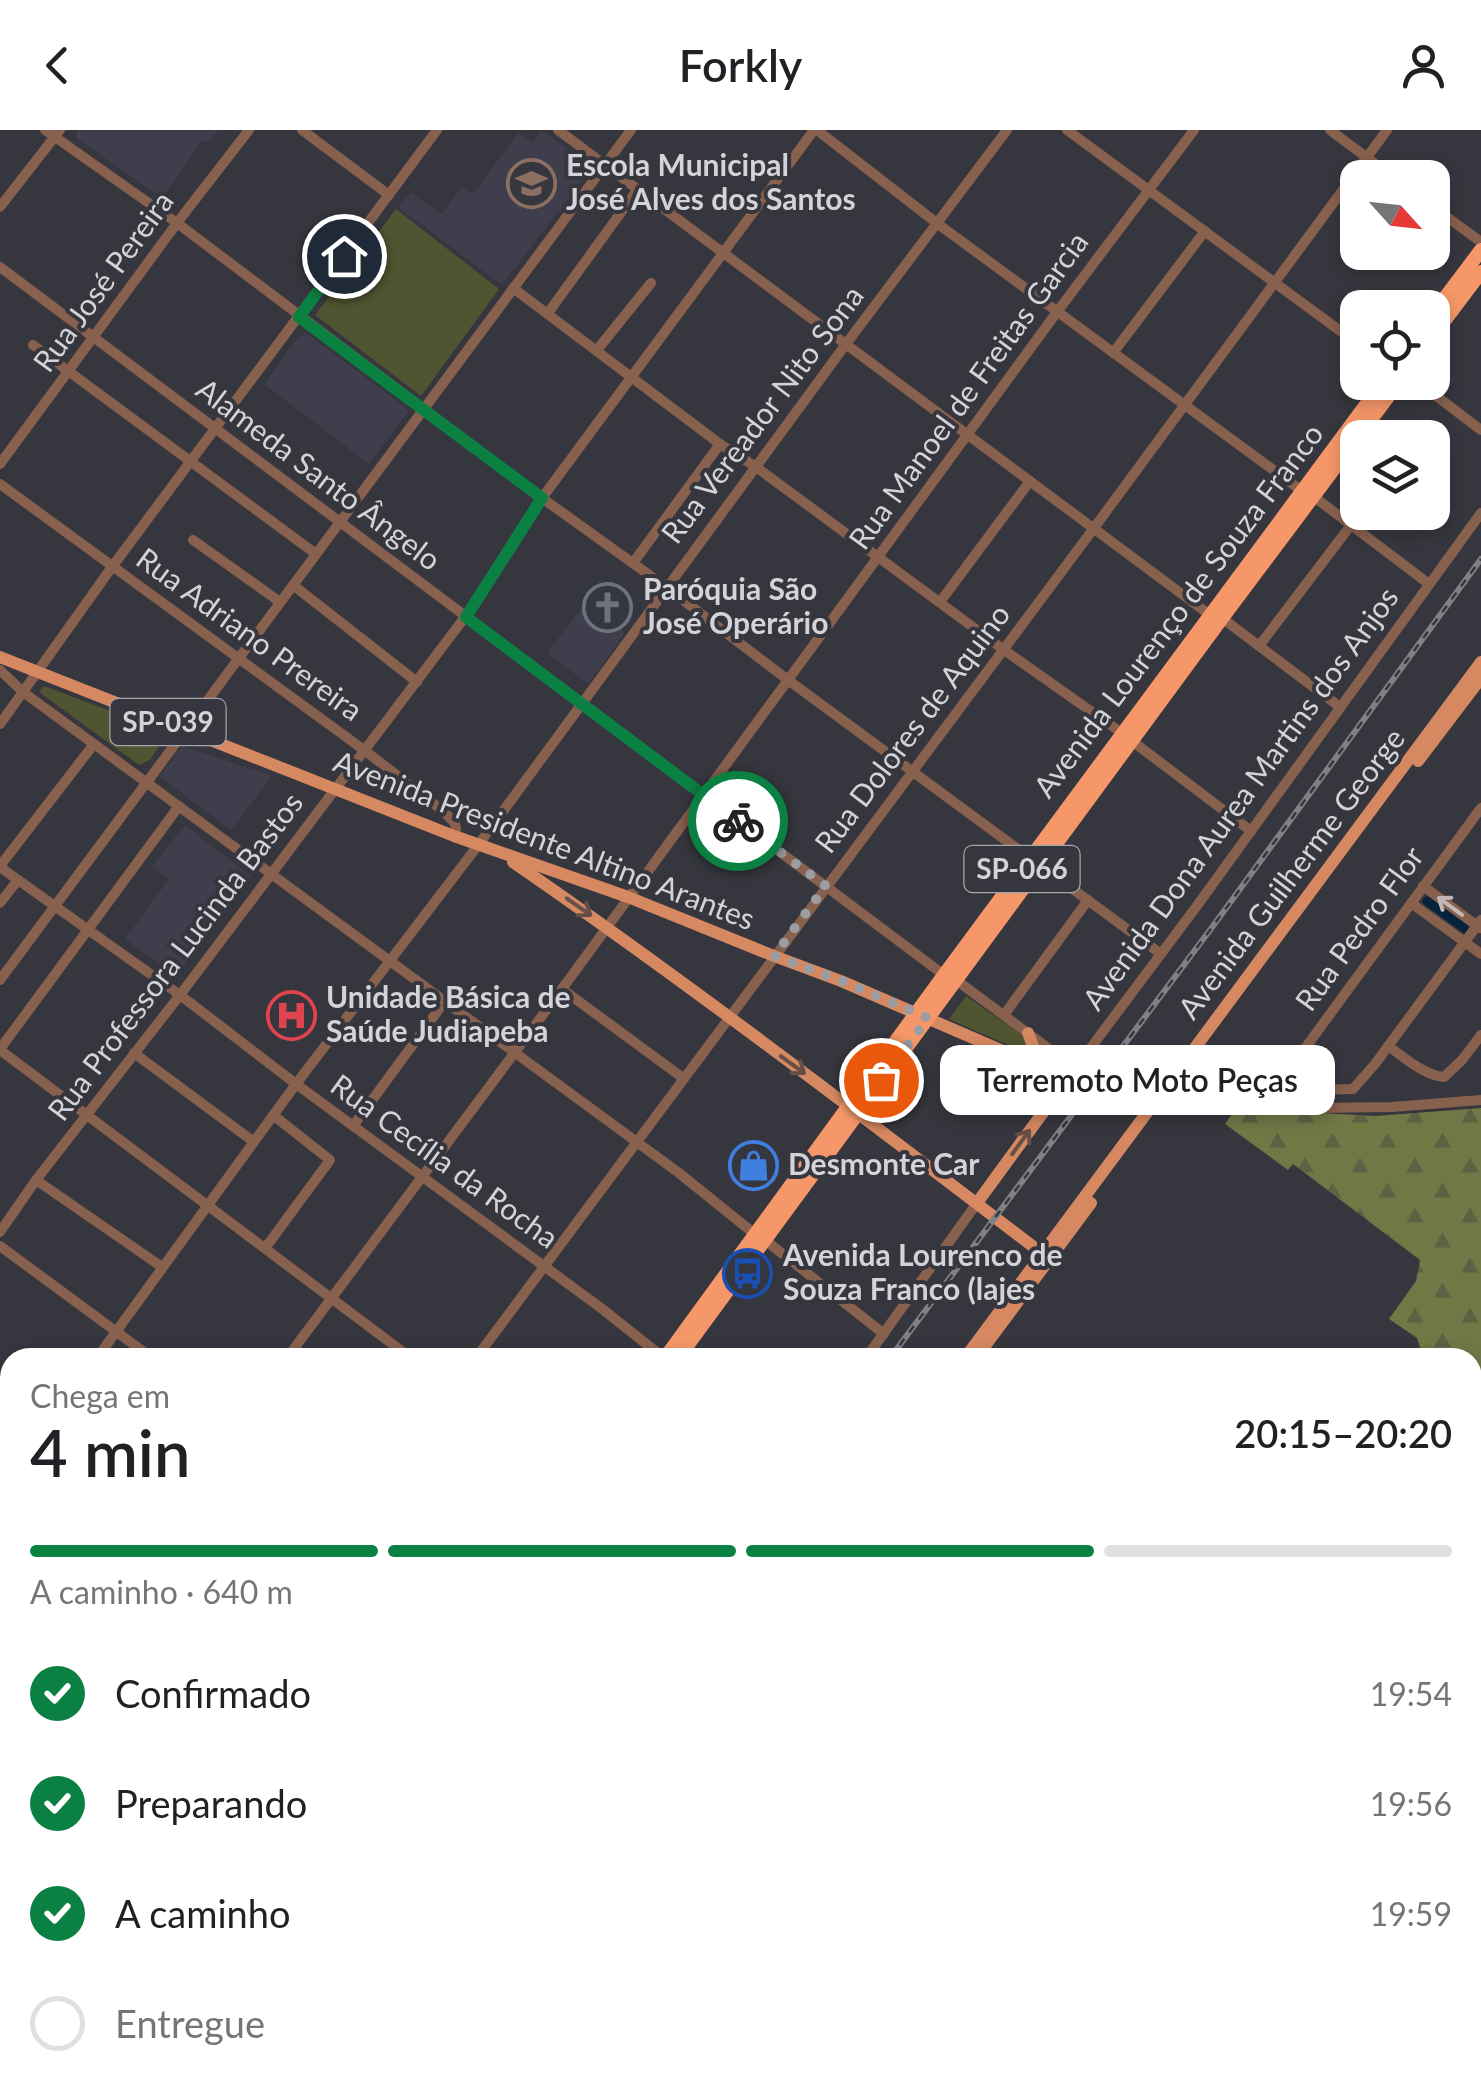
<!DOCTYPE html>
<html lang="pt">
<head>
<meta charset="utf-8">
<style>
	:root { --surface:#fff; --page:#f6f6f6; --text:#202124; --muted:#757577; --line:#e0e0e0; --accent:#0b8043 }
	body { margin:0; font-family:Lato,sans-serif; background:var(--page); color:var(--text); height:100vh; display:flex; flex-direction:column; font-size:38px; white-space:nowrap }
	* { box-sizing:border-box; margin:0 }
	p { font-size:32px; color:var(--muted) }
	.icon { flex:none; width:55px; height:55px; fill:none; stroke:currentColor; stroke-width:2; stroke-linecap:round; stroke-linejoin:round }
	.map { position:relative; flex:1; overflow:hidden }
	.details { position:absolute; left:0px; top:1218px; width:1482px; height:752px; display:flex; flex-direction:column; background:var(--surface); border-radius:30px 30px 0 0; box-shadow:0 5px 15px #0003 }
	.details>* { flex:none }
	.needle { width:65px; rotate:117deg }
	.tools { position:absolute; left:1340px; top:30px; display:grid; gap:20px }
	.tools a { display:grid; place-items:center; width:110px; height:110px; border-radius:20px; background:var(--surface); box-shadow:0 5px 15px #0003; font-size:50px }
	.pin { position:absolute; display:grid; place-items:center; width:85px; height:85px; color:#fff; margin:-42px; border:5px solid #fff; border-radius:50%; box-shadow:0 2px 10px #0007 }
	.courier { position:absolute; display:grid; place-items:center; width:100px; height:100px; margin:-50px; border:8px solid #0b8043; border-radius:50%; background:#fff; color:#222; box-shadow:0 2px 12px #0007 }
	.bubble { position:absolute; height:70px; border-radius:20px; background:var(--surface); box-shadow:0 5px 15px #0003; font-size:32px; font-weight:600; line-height:70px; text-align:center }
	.summary em { font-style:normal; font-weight:600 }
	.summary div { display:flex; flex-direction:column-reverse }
	.summary { display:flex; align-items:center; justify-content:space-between; height:170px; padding:0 30px }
	h1 { font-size:65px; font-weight:600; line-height:75px }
	.bar { display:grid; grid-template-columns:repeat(4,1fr); gap:15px 10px; align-content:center; height:120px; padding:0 30px }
	.bar i { height:12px; border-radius:8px; background:var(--line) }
	.bar .on { background:var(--accent) }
	.bar p { grid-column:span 4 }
	ol { padding:0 30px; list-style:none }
	li { display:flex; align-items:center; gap:30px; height:110px }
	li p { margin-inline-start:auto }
	li .icon { padding:10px; border-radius:50%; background:var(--accent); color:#fff; stroke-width:4 }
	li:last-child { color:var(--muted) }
	li i { width:55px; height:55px; border:5px solid var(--line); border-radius:50% }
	header { display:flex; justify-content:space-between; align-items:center; height:130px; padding:0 30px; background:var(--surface); font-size:45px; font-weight:600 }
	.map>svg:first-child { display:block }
</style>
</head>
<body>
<header><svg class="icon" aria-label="back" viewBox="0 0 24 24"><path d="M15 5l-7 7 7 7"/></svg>Forkly<svg class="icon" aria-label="person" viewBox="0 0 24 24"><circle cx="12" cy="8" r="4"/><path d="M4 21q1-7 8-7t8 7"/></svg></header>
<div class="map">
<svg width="1481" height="1968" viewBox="0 0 1481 1968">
	<defs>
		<pattern id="forest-firs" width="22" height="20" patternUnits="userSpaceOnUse" patternTransform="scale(2.5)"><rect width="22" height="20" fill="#727746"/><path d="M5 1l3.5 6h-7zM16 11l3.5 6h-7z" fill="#5e6144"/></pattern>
	</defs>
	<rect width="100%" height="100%" fill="#36363e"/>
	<!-- built -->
	<g fill="#3e3e4c">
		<polygon points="77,0 218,0 208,13 202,11 162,68 76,8"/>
		<polygon points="541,0 591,36 591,39 502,155 398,77 411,62 442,84 462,57 473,64 518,3 532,13"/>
		<polygon points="306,203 401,274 408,282 369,334 264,254 299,206"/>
		<polygon points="584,475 625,503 588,554 547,523"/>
		<polygon points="182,616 272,646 231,700 159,646"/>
		<polygon points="185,695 251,746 176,846 125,809 169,749 152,736"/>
	</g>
	<!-- green -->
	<g fill="#505430">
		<polygon points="396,79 499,159 421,266 315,185"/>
		<polygon points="44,556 143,593 160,600 164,609 150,630 139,635 39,562"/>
		<polygon points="966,866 1022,905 1028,919 1019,920 949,889"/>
		<polygon points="1481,1883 1481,1968 1167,1968 1170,1960 1472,1960 1473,1887"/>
	</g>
	<!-- forest -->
	<g fill="url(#forest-firs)">
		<polygon points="1239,974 1303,982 1375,986 1481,978 1481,1713 1472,1697 1472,1228 1423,1227 1417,1208 1389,1189 1416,1151 1420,1130 1293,1034 1288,1040 1225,994"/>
		<polygon points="789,1960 1170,1960 1167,1968 798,1968"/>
	</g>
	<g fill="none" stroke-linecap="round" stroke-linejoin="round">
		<!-- canal -->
		<polyline stroke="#05243b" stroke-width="9" points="1427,771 1466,799"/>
		<!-- minor -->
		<g stroke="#88614e" stroke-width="10">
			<polyline points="45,0 177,93 542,368 666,457 788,550 1030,728"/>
			<polyline points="302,0 389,65"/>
			<polyline points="558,0 1210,485"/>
			<polyline points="817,0 938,94 1302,361"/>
			<polyline points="1067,0 1358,214"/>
			<polyline points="1330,0 1394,48"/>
			<polyline points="1432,76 1481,112"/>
			<polyline points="0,77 60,0"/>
			<polyline points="0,137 944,845"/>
			<polyline points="513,158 720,314 756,337 1004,520 1122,603"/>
			<polyline points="548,183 638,59"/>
			<polyline points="33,215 316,424"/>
			<polyline points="597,220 651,153"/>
			<polyline points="1113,223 1205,101"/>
			<polyline points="1418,252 1481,300"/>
			<polyline points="0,334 177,93 249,0"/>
			<polyline points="0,354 364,620 443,681 455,693 456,699 454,706"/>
			<polyline points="1313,366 1429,454"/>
			<polyline points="193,410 280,472"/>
			<polyline points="633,433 720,314"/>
			<polyline points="293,455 417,552"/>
			<polyline points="940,472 1030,351"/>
			<polyline points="1222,488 1340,577"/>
			<polyline points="1259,516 1351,395"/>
			<polyline points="0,540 23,562 679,1043 756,1105"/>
			<polyline points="0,594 112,437 437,0"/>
			<polyline points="1132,611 1251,701"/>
			<polyline points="1481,678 1281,951 1314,960 1353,959 1375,934 1481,790"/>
			<polyline points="1040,735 1161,824"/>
			<polyline points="0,736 94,614"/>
			<polyline points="0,737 180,865 296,954 601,1178 664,1228"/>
			<polyline points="1423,756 1480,798"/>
			<polyline points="0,773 18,750"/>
			<polyline points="1411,773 1481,824"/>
			<polyline points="0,850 631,0"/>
			<polyline points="956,850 1075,938"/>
			<polyline points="562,859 683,948"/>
			<polyline points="1004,885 1088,770"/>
			<path d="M1388 916C1404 927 1423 945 1444 947L1462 930 1481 905"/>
			<polyline points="0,919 179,676"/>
			<polyline points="0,920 411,1228"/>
			<polyline points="134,923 254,1012"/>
			<polyline points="1066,951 1199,773 1481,383"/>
			<polyline points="1167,955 1195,965 1315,978 1392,977 1481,970"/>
			<polyline points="353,996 445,871"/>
			<polyline points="36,1050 162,1137"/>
			<polyline points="0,1102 36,1050 180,865 465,487 542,368 814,0"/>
			<polyline points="765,1110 884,1204"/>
			<polyline points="0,1116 152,1228"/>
			<polyline points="266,1117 330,1030 273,985"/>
			<polyline points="97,1228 296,954 479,714 846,214 1007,0"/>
			<polyline points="287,1228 562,859 1057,182 1194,0"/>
			<polyline points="476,1228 1094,398 1387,0"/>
			<polyline points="866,1228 977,1073"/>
			<polyline points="0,1303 10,1311"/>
			<polyline points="0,1361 10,1347"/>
			<polyline points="0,1491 10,1499"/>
			<polyline points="0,1619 10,1605"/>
			<polyline points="0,1683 10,1691"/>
			<polyline points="0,1872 10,1859"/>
			<polyline points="127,1960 138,1968"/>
			<polyline points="254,1960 265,1968"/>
			<polyline points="381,1960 391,1968"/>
			<polyline points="421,1968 424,1960"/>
		</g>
		<!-- major -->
		<g stroke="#d68861" stroke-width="12">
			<polyline points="0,527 454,706 628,767 774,826 841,851 1017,927 1066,951 977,1073"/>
			<polyline points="1418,631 1481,548"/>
			<path d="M513 732C691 855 863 987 1035 1118L1038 1130"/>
			<polyline points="1018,927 1029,925 1034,919 1028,903"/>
			<polyline points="965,1228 1481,532"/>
			<polyline points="976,1228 1091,1073"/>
			<polyline points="508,1968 510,1960"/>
			<polyline points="654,1968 659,1960"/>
		</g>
		<!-- highway -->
		<g stroke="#f59768" stroke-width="14">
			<polyline points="1432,185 1481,120"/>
			<polyline points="1432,207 1481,142"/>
			<polyline points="665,1228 944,845 1383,252"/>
			<polyline points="678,1228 1222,488 1399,252"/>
			<polyline points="161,1968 162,1960"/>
			<polyline points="175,1968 176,1960"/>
		</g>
		<defs>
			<g id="rail">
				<polyline points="890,1228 1213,796 1481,429"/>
				<polyline points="463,1968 466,1960"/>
			</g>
		</defs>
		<!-- rail casing -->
		<use href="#rail" stroke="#808087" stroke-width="6"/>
		<!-- rail -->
		<use href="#rail" stroke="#36363e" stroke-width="2.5" stroke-dasharray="8" stroke-linecap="butt"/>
	</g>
	<!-- one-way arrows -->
	<defs><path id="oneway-shaft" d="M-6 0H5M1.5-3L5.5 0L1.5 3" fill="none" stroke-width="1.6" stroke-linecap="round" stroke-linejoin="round" transform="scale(2.5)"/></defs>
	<use stroke="#c0b6b6" href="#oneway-shaft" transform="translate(1450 776) rotate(-144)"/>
	<g stroke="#664f48">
		<use href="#oneway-shaft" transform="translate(579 777) rotate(35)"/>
		<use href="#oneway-shaft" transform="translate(793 935) rotate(36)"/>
		<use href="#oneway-shaft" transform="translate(1021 1012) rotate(-54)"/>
	</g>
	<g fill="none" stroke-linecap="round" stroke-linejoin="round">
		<!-- done -->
		<polyline stroke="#9c9ca3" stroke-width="10" stroke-dasharray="0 18" points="738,691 826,756 774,826 842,851 928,888 881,950"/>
		<!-- route -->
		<polyline stroke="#0b8043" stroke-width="12" points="344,126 299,187 542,368 466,487 738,691"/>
	</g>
	<!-- icons -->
	<defs>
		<symbol id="school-ring" viewBox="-11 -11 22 22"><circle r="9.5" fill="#36363e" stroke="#8d6e63" stroke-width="1.5"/><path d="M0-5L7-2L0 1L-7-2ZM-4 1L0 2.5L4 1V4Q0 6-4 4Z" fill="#8d6e63"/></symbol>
		<symbol id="church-ring" viewBox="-11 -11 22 22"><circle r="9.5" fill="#36363e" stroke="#6b7280" stroke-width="1.5"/><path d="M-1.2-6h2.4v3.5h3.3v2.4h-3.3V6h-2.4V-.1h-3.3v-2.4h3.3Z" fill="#6b7280"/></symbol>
		<symbol id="hospital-ring" viewBox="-11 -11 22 22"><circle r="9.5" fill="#36363e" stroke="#e0444e" stroke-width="1.5"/><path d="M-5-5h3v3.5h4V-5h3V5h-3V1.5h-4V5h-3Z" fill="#e0444e"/></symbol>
		<symbol id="shop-ring" viewBox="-11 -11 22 22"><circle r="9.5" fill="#36363e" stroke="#3f7fe0" stroke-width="1.5"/><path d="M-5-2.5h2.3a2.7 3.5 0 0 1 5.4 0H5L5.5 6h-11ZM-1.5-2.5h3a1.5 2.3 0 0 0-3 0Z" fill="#3f7fe0"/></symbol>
		<symbol id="bus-ring" viewBox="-11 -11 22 22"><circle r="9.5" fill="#36363e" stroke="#1a4fb4" stroke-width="1.5"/><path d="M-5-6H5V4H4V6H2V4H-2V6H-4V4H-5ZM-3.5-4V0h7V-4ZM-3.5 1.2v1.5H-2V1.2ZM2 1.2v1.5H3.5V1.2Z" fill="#1a4fb4"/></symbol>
	</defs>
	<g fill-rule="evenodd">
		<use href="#school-ring" x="504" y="26" width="55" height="55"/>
		<use href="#church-ring" x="580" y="450" width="55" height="55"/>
		<use href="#hospital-ring" x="264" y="858" width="55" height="55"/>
		<use href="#shop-ring" x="726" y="1008" width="55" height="55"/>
		<use href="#bus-ring" x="720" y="1116" width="55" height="55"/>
	</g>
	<g text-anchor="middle" stroke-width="8" stroke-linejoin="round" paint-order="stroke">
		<!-- shield labels -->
		<g fill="#36363e" stroke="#a4a4aa" stroke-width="2.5">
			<rect x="110.5" y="569" width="115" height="46" rx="8"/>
			<rect x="964.5" y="716" width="115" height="46" rx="8"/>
		</g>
		<g font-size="28" font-weight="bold" fill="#d3d3d9">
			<text x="168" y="602">SP-039</text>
			<text x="1022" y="749">SP-066</text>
		</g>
		<!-- poi labels -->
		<g font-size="30" font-weight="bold" fill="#d3d3d9" stroke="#36363e" text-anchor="start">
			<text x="566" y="46">Escola Municipal<tspan x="566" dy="34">José Alves dos Santos</tspan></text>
			<text x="643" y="470">Paróquia São<tspan x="643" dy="34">José Operário</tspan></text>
			<text x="326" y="878">Unidade Básica de<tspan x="326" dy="34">Saúde Judiapeba</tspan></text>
			<text x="788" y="1045">Desmonte Car</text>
			<text x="783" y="1136">Avenida Lourenco de<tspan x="783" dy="34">Souza Franco (lajes</tspan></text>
		</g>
		<!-- street labels -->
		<g font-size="30" fill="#d3d3d9" stroke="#36363e">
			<text transform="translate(104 152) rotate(-54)" y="10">Rua José Pereira</text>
			<text transform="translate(969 261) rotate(-54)" y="10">Rua Manoel de Freitas Garcia</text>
			<text transform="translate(763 285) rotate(-53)" y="10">Rua Vereador Nito Sona</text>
			<text transform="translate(318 345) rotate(37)" y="10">Alameda Santo Ângelo</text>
			<text transform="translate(1179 481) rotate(-53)" y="10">Avenida Lourenço de Souza Franco</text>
			<text transform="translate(249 505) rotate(36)" y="10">Rua Adriano Prereira</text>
			<text transform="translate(913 599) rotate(-53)" y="10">Rua Dolores de Aquino</text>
			<text transform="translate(1241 669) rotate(-54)" y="10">Avenida Dona Aurea Martins dos Anjos</text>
			<text transform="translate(544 711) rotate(21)" y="10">Avenida Presidente Altino Arantes</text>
			<text transform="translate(1292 744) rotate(-53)" y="10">Avenida Guilherme George</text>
			<text transform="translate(1360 799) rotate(-54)" y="10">Rua Pedro Flor</text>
			<text transform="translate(176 827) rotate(-53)" y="10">Rua Professora Lucinda Bastos</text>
			<text transform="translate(444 1032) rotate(36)" y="10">Rua Cecília da Rocha</text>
		</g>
	</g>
</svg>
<div class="tools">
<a><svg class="needle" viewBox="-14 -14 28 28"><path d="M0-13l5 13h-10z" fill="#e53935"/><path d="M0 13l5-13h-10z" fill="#757577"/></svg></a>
<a><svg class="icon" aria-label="locate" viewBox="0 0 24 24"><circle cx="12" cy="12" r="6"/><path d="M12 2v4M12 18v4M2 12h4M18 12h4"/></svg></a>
<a><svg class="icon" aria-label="layers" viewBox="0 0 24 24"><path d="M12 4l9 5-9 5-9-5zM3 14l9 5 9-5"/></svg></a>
</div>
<div class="pin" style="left:881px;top:950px;background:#ea580c"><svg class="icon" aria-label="bag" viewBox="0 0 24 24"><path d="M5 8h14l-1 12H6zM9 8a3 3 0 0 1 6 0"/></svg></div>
<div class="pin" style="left:344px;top:126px;background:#1f2937"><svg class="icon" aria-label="home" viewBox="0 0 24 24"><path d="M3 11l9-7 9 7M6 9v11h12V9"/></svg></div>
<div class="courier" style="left:738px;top:691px"><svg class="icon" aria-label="bike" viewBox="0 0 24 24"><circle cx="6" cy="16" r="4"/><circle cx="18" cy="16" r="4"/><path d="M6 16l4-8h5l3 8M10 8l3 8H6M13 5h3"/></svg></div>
<div class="bubble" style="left:940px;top:915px;width:395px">Terremoto Moto Peças</div>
<section class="details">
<div class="summary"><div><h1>4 min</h1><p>Chega em</p></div><em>20:15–20:20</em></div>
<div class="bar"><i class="on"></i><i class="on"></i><i class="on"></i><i></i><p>A caminho · 640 m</p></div>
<ol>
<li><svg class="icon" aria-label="check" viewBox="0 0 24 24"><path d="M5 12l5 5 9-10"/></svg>Confirmado<p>19:54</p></li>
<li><svg class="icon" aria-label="check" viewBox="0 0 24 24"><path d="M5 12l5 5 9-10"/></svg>Preparando<p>19:56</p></li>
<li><svg class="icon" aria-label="check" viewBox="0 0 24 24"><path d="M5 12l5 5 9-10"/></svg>A caminho<p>19:59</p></li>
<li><i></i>Entregue</li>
</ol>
</section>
</div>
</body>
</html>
